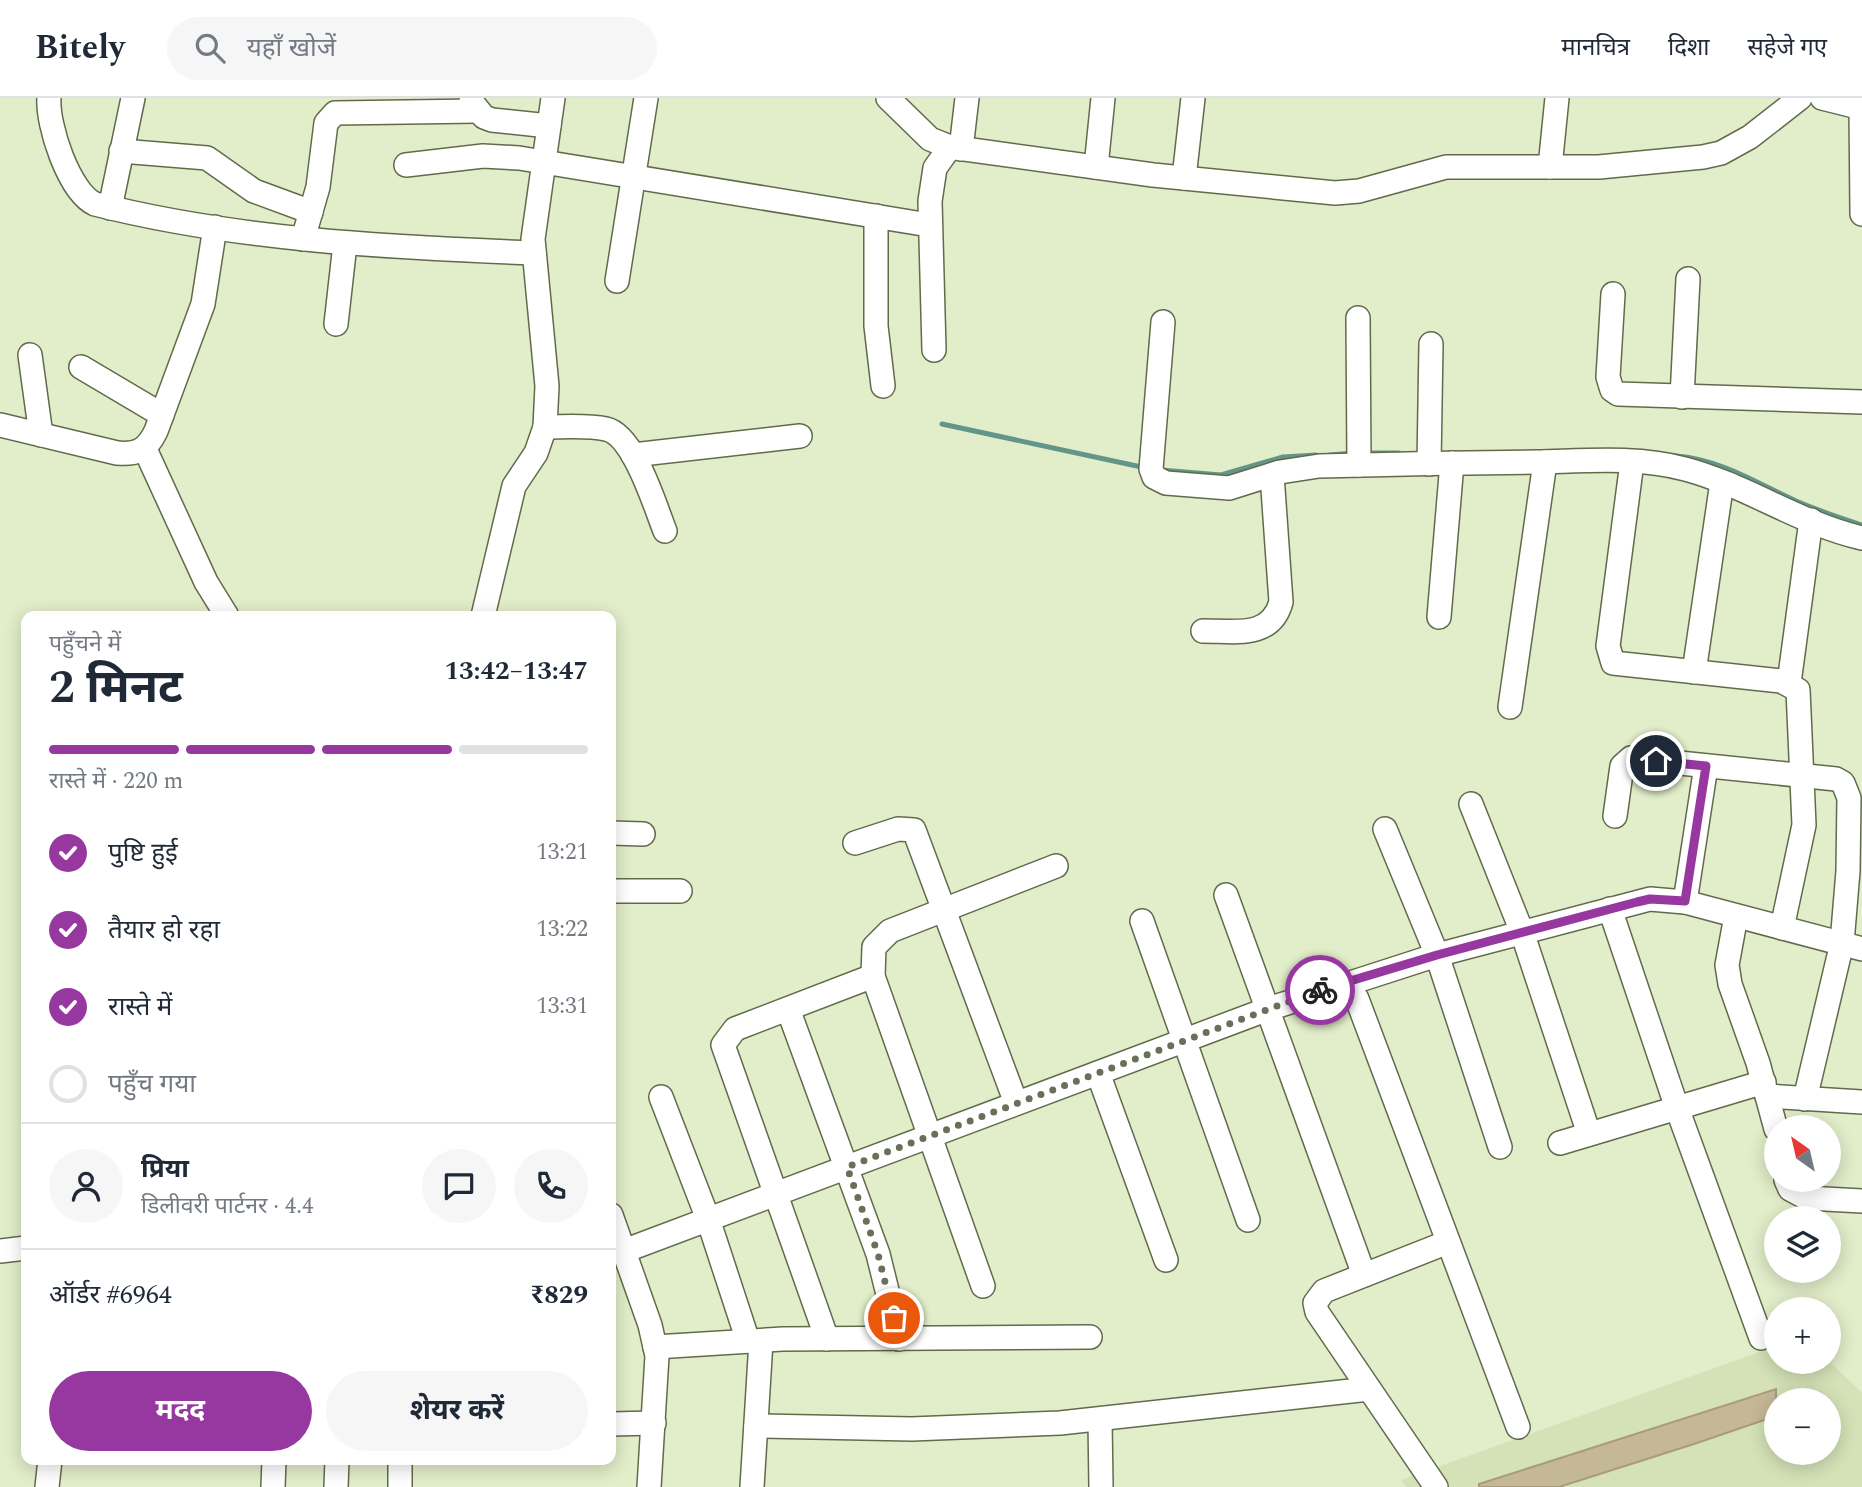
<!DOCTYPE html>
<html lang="hi">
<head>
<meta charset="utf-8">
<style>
	:root { --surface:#fff; --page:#f6f6f7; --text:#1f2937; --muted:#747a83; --line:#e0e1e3; --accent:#9738a0 }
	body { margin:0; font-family:Spectral,"Noto Sans Devanagari",serif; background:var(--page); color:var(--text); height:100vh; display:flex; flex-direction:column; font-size:26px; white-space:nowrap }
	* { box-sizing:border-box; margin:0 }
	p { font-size:23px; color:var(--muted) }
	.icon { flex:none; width:38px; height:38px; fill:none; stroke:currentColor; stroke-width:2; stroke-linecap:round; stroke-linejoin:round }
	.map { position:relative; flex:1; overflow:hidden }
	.drawer { position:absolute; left:21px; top:513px; width:595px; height:854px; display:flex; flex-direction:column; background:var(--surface); border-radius:14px; box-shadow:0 4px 18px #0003 }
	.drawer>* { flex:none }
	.needle { width:46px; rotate:326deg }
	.buttons { position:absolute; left:1764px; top:1017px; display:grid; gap:14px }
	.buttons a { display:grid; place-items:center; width:77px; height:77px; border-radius:50%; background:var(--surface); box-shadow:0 4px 18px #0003; font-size:35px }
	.pin { position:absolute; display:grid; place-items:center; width:60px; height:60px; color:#fff; margin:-30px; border:4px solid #fff; border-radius:50%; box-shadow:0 2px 7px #0007 }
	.courier { position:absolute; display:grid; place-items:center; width:70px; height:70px; margin:-35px; border:5px solid #9738a0; border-radius:50%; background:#fff; color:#222; box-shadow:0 2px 9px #0007 }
	.head em { font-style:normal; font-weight:700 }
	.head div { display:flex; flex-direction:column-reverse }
	.head { display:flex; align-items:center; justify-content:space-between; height:119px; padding:0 28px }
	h1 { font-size:46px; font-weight:700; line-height:52px }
	.bar { display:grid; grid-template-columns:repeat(4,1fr); gap:10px 7px; align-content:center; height:84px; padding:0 28px }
	.bar i { height:9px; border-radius:5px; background:var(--line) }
	.bar .active { background:var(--accent) }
	.bar p { grid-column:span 4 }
	.line { display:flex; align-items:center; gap:18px; padding:0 28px; border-top:2px solid var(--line) }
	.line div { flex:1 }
	.round { display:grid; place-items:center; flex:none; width:74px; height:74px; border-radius:37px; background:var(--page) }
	ol { padding:0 28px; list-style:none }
	li { display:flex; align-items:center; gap:21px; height:77px }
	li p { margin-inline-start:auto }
	li .icon { padding:7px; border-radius:50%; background:var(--accent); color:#fff; stroke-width:4 }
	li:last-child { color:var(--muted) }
	li i { width:38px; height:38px; border:4px solid var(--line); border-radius:50% }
	.action { display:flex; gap:14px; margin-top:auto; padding:14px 28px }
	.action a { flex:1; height:80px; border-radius:42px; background:var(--accent); color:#fff; font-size:28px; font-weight:700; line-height:80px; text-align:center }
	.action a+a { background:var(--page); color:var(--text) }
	header { display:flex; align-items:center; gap:42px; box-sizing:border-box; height:98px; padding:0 35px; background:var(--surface); border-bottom:2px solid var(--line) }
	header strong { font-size:33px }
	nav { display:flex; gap:38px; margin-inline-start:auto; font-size:24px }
	.search { width:490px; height:63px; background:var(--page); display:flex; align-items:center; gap:18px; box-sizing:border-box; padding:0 24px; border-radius:38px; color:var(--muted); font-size:26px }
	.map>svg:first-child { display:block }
</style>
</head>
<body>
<header>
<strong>Bitely</strong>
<div class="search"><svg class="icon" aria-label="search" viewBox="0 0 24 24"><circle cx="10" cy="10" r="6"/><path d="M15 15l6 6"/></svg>यहाँ खोजें</div>
<nav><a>मानचित्र</a><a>दिशा</a><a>सहेजे गए</a></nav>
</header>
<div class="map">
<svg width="1862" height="1389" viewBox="0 0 1862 1389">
	<rect width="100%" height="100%" fill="#e2edc9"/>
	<!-- built -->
	<path fill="#d5e2b7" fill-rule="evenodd" d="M1776 1248V1264L1829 1263 1862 1295V1389H1406L1401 1382ZM1776 1302H1829V1354H1776Z"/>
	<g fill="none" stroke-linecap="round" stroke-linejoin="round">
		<!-- stream -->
		<g stroke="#639589" stroke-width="5">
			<polyline points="942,326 1146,370"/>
			<polyline points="1364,355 1399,355"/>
			<polyline points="1330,357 1354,355"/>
			<path d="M1676 358C1719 361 1757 385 1796 403 1817 412 1840 420 1862 427"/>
			<polyline points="1161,372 1221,377 1283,359 1316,357"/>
		</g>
	</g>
	<!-- building -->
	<polygon fill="#c5b895" stroke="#a99c7b" stroke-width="2" points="1776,1291 1776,1318 1694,1346 1559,1389 1479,1389 1479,1386"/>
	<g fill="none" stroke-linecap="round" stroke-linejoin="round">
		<defs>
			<g id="minor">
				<path d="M49 0C47 27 69 94 95 106 238 142 386 149 534 155"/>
				<polyline points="888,0 930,41 950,49 1153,77 1335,95 1359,93 1446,69 1599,69 1703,59 1721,55 1750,39 1800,0"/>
				<polyline points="1822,0 1862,10"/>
				<polyline points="471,3 484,19 492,22 549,28"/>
				<polyline points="1861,10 1862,116"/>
				<polyline points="961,51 967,0"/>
				<polyline points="121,53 207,60 254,93 311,114"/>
				<polyline points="406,67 483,58 519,60 929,127"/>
				<polyline points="1096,69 1103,0"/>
				<polyline points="1550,69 1557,0"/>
				<polyline points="1184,80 1193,0"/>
				<polyline points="110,110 133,0"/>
				<polyline points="876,118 876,228 883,288"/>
				<polyline points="303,141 318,89 326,25 335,15 478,13"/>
				<polyline points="617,183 646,0"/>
				<polyline points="1613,196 1608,279 1612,292 1618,296 1862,304"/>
				<polyline points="1358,220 1359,367"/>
				<path d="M1163 224 1151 371 1154 379 1166 385 1229 390 1280 374 1319 368C1392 366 1464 365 1537 364 1585 363 1637 358 1685 371 1746 387 1800 426 1862 440"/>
				<polyline points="336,226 345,146"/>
				<polyline points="934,252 930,103 935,70 950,49"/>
				<polyline points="30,257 41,337"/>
				<polyline points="81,269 162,317"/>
				<polyline points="1682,299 1688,181"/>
				<path d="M0 327 117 355C137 357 147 352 156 333L203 206 215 129"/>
				<path d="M545 329C565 329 587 327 606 331 634 337 655 408 665 433"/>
				<polyline points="145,351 206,484 227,518"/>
				<polyline points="633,357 800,338"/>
				<polyline points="1632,364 1608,548 1613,565 1781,583 1798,592 1804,727 1782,830"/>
				<polyline points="1429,366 1431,246"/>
				<polyline points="483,518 514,388 536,355 545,329 547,288 533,141 553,0"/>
				<polyline points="1439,519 1452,365"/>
				<path d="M1203 533C1235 533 1271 541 1281 504L1272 377"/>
				<polyline points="1694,574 1722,384"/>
				<polyline points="1789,585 1811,422"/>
				<polyline points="1510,609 1545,364"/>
				<polyline points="1471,706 1522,834 1589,1036"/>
				<polyline points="1615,718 1622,668 1631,660 1836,681 1843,685 1849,700 1848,773 1842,845 1805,1001"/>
				<polyline points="1385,731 1437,857 1500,1049"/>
				<polyline points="611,735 643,736"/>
				<polyline points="855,745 898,731 914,732 1016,1005"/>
				<polyline points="611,793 680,793"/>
				<polyline points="1226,797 1364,1177"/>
				<polyline points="1685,804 1706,668"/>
				<polyline points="1610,811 1677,1010 1761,1240"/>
				<polyline points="1736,818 1727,867 1730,886 1758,965 1776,1031"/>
				<polyline points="1142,823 1248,1122"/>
				<polyline points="1341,888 1437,857 1650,801 1685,804 1862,851"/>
				<polyline points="788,911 878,1156 899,1241"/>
				<polyline points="1098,975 1166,1162"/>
				<polyline points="1767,998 1862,1004"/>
				<polyline points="661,999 708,1121 748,1243"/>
				<polyline points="1560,1045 1764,984"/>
				<polyline points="1786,1082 1790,1091 1807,1100 1862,1103"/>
				<polyline points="611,1117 650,1227 657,1258 649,1389"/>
				<polyline points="0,1153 26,1150"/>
				<polyline points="624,1153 1268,911 1341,888 1351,892 1357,901 1518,1329"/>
				<polyline points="983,1188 873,878 874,849 890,833 1056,768"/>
				<polyline points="827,1241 723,947 735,931 873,878"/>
				<polyline points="655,1249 783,1241 1090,1239"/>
				<polyline points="1100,1322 1101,1389"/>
				<polyline points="611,1326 654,1325"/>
				<polyline points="756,1328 912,1331 1060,1325 1369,1291"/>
				<polyline points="47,1389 50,1362"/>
				<polyline points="273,1389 274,1362"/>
				<polyline points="336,1389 337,1362"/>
				<polyline points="400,1389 400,1362"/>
				<polyline points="752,1389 761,1243"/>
				<polyline points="1436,1389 1317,1214 1315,1205 1324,1193 1448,1144"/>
			</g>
		</defs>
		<!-- minor casing -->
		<use href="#minor" stroke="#616b4b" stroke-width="26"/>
		<!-- minor -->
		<use href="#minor" stroke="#fff" stroke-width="23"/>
	</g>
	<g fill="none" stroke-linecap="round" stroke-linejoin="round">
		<!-- done -->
		<polyline stroke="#69705a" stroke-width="7" stroke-dasharray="0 12.6" points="894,1220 878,1156 847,1069 1320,892"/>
		<!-- route -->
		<polyline stroke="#9738a0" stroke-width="9" points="1320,892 1437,857 1637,804 1650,801 1685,803 1706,668 1656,663"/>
	</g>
</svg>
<div class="buttons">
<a><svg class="needle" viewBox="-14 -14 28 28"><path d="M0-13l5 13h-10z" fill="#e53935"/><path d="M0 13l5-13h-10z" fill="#747a83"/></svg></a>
<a><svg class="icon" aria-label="layers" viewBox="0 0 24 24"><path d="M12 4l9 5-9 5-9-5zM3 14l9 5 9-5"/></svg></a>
<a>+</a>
<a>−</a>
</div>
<div class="pin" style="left:894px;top:1220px;background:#ea580c"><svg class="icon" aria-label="bag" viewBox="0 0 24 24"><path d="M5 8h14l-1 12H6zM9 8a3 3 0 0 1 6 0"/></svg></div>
<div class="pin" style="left:1656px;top:663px;background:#1f2937"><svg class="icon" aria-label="home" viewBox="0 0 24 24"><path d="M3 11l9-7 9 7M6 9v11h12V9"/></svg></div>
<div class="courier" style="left:1320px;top:892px"><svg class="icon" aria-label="bike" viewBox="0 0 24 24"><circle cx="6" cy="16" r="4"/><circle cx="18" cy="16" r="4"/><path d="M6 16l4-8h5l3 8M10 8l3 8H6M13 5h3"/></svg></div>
<section class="drawer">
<div class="head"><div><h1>2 मिनट</h1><p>पहुँचने में</p></div><em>13:42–13:47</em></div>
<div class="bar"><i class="active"></i><i class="active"></i><i class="active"></i><i></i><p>रास्ते में · 220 m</p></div>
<ol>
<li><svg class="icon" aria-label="check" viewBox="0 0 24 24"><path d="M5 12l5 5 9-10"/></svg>पुष्टि हुई<p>13:21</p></li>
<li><svg class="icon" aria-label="check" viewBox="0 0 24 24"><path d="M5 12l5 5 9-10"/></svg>तैयार हो रहा<p>13:22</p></li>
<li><svg class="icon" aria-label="check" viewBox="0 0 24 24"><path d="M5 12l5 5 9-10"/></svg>रास्ते में<p>13:31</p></li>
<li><i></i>पहुँच गया</li>
</ol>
<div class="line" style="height:126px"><a class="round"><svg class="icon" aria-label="person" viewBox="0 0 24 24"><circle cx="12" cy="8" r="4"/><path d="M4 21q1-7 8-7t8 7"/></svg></a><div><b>प्रिया</b><p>डिलीवरी पार्टनर · 4.4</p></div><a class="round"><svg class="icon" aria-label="chat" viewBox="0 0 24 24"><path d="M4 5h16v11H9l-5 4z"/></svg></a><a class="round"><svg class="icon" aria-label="phone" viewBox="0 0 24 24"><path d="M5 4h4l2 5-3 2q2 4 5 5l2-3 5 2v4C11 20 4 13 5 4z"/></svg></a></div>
<div class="line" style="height:91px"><div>ऑर्डर #6964</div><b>₹829</b></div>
<div class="action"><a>मदद</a><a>शेयर करें</a></div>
</section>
</div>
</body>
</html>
